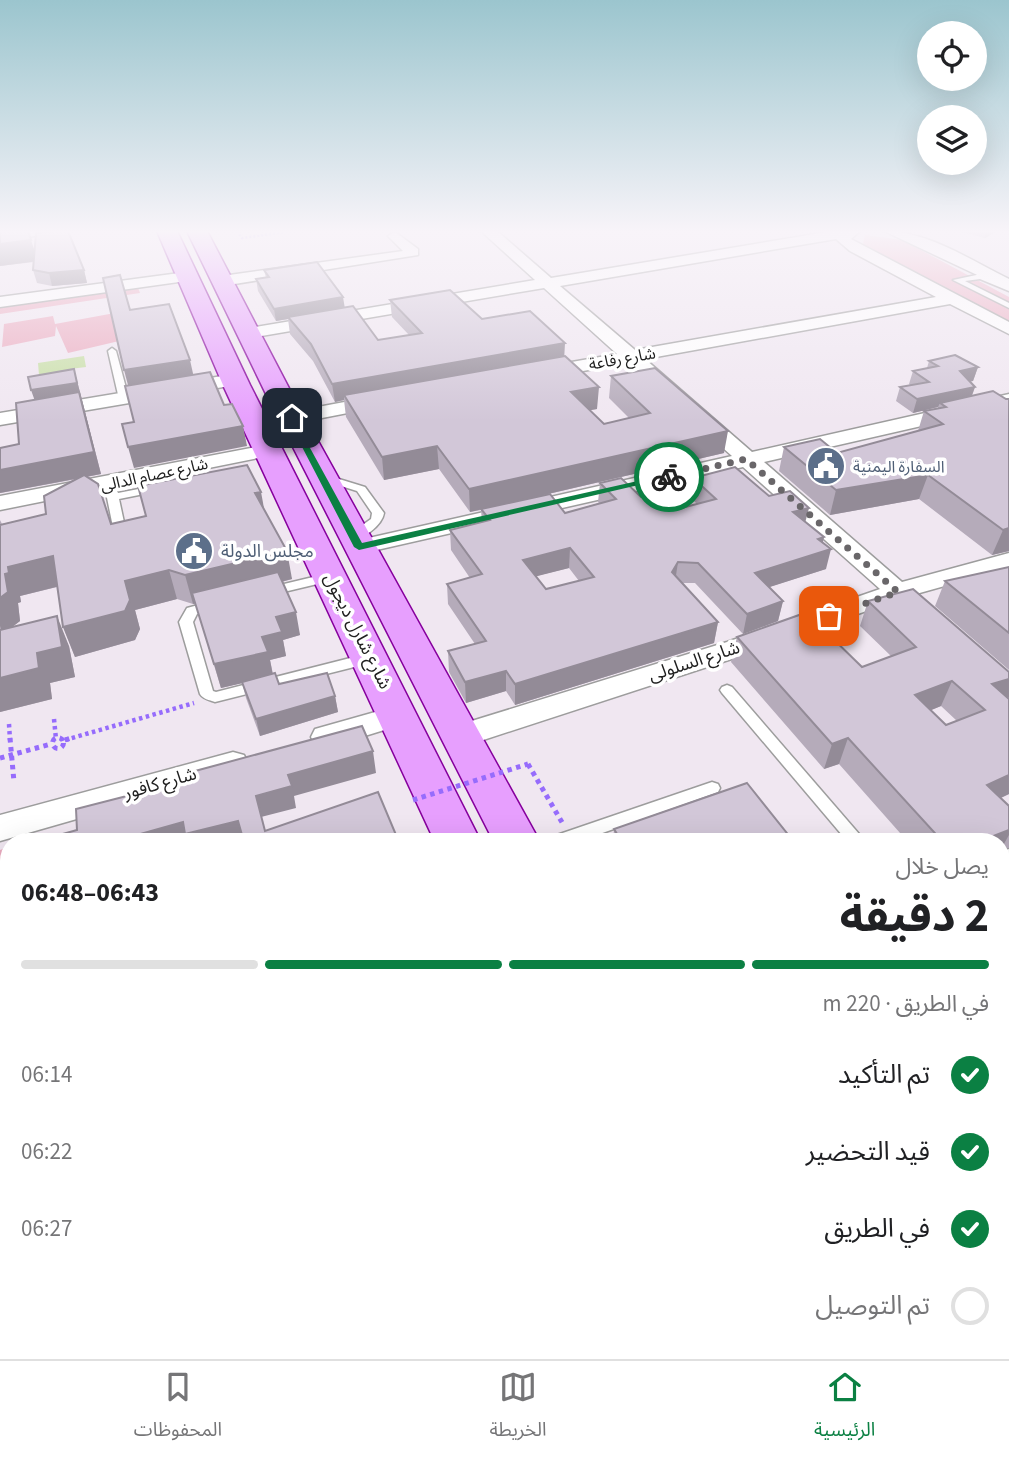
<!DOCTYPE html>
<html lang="ar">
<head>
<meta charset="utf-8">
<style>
	:root { --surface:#fff; --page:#f6f6f6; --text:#202124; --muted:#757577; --line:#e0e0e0; --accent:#0b8043 }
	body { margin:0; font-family:"Source Sans 3","Noto Sans Arabic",sans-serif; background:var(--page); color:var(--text); direction:rtl; height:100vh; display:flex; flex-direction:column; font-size:26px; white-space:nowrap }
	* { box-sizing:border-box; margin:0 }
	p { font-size:23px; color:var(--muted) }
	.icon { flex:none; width:38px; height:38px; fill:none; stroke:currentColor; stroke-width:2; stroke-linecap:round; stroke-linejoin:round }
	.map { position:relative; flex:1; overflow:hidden; direction:ltr }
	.details { position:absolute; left:0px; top:833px; width:1010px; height:527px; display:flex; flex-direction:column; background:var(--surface); border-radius:28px 28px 0 0; box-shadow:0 7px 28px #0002; direction:rtl }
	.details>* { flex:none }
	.fabs { position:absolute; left:917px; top:21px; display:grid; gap:14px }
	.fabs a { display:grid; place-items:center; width:70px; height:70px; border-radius:50%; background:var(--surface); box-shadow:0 7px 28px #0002; font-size:35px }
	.pin { position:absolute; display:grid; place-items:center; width:60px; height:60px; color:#fff; margin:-30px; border-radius:14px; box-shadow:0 4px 10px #0006 }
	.courier { position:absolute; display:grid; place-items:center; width:70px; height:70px; margin:-35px; border:5px solid #0b8043; border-radius:50%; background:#fff; color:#222; box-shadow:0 2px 9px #0007 }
	.summary em { font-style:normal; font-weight:700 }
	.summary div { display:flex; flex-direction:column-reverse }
	.summary { display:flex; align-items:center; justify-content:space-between; height:119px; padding:0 21px }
	h1 { font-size:46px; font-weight:700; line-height:52px }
	.bar { display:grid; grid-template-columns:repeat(4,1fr); gap:10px 7px; align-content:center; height:84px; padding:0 21px }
	.bar i { height:9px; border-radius:5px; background:var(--line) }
	.bar .selected { background:var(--accent) }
	.bar p { grid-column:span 4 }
	ol { padding:0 21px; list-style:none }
	li { display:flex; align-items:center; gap:21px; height:77px }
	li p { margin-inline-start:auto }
	li .icon { padding:7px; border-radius:50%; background:var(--accent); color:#fff; stroke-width:4 }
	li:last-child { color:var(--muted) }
	li i { width:38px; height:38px; border:4px solid var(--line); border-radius:50% }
	.tab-bar { display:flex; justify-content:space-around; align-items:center; height:98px; border-top:2px solid var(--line); background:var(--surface); font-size:19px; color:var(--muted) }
	.tab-bar a { display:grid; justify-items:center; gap:4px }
	.tab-bar .selected { color:var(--accent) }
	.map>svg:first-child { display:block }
</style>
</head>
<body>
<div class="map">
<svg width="1009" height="1359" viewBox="0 0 1009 1359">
	<rect width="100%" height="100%" fill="#f0e7f1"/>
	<!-- grass -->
	<g fill="#ebacc0">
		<polygon points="865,235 902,240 1009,297 1009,322 867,251 863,244"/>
		<polygon points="137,285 140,293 0,314 0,304"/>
		<polygon points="142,308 149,334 68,353 56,326 55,336 2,347 4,324 53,316 55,324"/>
		<polygon points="9,847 9,992 0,995 0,850"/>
	</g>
	<!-- water -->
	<polygon fill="#c8dfa7" points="84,356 86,367 70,369 40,387 38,363"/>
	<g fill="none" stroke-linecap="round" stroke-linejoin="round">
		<!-- primary-tunnel -->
		<g stroke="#c6bfc7" stroke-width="60" stroke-dasharray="60 30" stroke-linecap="butt">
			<polyline points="718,1351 722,1359"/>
			<polyline points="769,1351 774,1359"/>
		</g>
		<defs>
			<g id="lane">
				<polygon points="981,274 1009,286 1009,291 980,279 965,281 1009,303 1009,308 953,280"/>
				<polygon points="112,348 116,351 129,399 127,401 119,399 108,351"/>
				<path d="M326 475 365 487 384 513C382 526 362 540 350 540V534L371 519 372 513 357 491 322 480V476Z"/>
				<polygon points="111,485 115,486 118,493 159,485 165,488 159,491 119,499 125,527 119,530 113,527 105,488"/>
				<polygon points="330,573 334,574 336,577 334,580 267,596 261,592 263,589"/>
				<path d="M213 601 219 605 218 608 197 614 193 622 213 691 216 692 370 653 377 658 370 663 215 702C209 700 203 699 200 694L179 622 187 608Z"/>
				<polygon points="727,685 732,687 866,842 848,842 722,693 720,690 722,687"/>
				<polygon points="712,782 718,784 720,788 718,792 577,842 549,842 551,837"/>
			</g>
			<g id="street">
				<polygon points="50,231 43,235 0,240 0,232"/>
				<path d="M481 231H497L551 278 833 231H860L851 239 1009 322V334L950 304 645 359 752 452 1009 394V406L764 462 902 582 1009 553V568L916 594 940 617 936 623H918L894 601 747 654 471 744 460 747 449 744 445 736 449 728 727 642 880 589 743 467 359 554 351 552 347 547 351 542 732 456 627 363 539 379 532 377 530 373 532 369 617 354 544 288 249 338 240 333 249 328 535 280ZM836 239 850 251 936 297 635 350 560 286Z"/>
				<path d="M884 231C928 231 970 260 1009 279V290Z"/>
				<polygon points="395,232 418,249 418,255 222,286 214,281 222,276 403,251 388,236"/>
				<polygon points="187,272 195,277 193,280 0,307 0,297"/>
				<polygon points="234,374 241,376 243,380 241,384 0,425 0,413"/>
				<polygon points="382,395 392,401 389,405 291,424 281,418 291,412"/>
				<polygon points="266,445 276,451 273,455 0,510 0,496"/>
				<polygon points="400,705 410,708 415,715 410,722 326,748 315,745 311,737 315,729"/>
				<polygon points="233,752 244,755 248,763 244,771 0,841 0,815"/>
				<polygon points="1009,849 1009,878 1001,881 1001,852"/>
				<rect x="60" y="1351" width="48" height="8"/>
				<polygon points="539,1351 600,1351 597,1359 536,1359"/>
			</g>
			<g id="primary">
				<polygon points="157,231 177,231 250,385 481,842 435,842 223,385"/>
				<polygon points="187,231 207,231 292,394 540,842 494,842 266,394"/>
				<polygon points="635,1351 702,1351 706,1359 638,1359"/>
				<polygon points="784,1351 852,1351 856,1359 787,1359"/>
			</g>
		</defs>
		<!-- lane casing -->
		<use href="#lane" stroke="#9d9d9d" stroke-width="3"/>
		<!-- street casing -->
		<use href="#street" stroke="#9d9d9d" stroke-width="3"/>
		<!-- primary casing -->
		<use href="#primary" stroke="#86009d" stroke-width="3"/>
		<!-- path-far2 -->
		<polyline stroke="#966cfc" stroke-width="2.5" stroke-dasharray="2 2" stroke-linecap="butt" points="237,231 242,238 293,231"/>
		<!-- path-far1 -->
		<g stroke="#966cfc" stroke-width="4.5" stroke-dasharray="3.5 3.5" stroke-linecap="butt">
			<polyline points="54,719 56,739"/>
			<polyline points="9,724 10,740"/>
			<polyline points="65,740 194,703"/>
		</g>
		<!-- path -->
		<g stroke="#966cfc" stroke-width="5" stroke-dasharray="4.5 4.5" stroke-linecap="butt">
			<circle cx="58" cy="743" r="5.5"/>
			<polyline points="10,738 14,782"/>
			<polyline points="65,740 71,738"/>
			<polyline points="0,758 51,744"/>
			<polyline points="528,764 563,824"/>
		</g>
		<!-- lane -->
		<use href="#lane" fill="#fff" fill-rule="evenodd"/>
		<!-- street -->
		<use href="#street" fill="#fff" fill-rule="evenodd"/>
		<!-- primary -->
		<use href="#primary" fill="#e79ffe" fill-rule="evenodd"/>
		<!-- path-bridge -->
		<polyline stroke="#966cfc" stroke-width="5" stroke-dasharray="4.5 4.5" stroke-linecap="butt" points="413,800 528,764"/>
	</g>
	<!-- wall -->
	<g fill="#b5abba" fill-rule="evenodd">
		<polygon points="957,231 997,231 985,238"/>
		<polygon points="35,251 84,270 87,283 52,286 37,283 33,270 34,262 0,266"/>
		<path d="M264 270 344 308 378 340 409 335 392 317 390 300 482 319 565 356 597 409 589 410 604 424 629 418 609 398 611 376 724 453 527 499 565 513 599 503 598 502 600 483 641 497 674 510 697 504 690 497 693 478 769 496 806 522 824 537 823 542 826 569 769 587 783 601 778 621 743 634 695 583H681L718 622 714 643 515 705 506 691 466 703 449 672 448 651 475 644 448 604 447 584 470 578 451 550 450 530 482 522 481 510 470 512 439 469 384 480 346 417 344 400 335 402 313 361 290 334 288 319 276 321 258 291 256 279 266 278ZM569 568 579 581 546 589 536 576Z"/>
		<polygon points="929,361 978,367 973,381 970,381 975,387 972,396 1009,399 1009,551 992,555 919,499 830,515 779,471 784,447 837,453 918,431 924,411 938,408 938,407 913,413 896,401 900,387 910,385 909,384 913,371 927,368"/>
		<polygon points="74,369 101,474 87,477 111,524 265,511 292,579 282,582 300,635 283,640 286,656 270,660 273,674 279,684 335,696 338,712 260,736 246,698 242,683 221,688 195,603 193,604 177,599 135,610 140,629 135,640 75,657 63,627 57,587 20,596 21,602 18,603 20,621 12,627 69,646 75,677 50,683 52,699 0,712 0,520 2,524 46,514 77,479 0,493 0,448 19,444 34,400"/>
		<polygon points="1009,567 1009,670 935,606 945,581"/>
		<path d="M868 601 1009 698V794L1001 798 1009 806V848L1001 849V842H908L839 764 824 769 731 662 737 637 816 627 862 667 891 656 860 626ZM941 706 957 721 946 725 931 710Z"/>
		<polygon points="614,829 794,842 613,842"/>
		<polygon points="451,1351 537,1351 537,1359 454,1359"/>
	</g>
	<!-- shaded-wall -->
	<g fill="#938b97">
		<polygon points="987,231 997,231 985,238"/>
		<polygon points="31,240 38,261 0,266 0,244"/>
		<polygon points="84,270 87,283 52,286 49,273"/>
		<polygon points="343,297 345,309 288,317 288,319 276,321 274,309"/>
		<polygon points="565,343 564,361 344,395 344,400 335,402 332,384"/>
		<polygon points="190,360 194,378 129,389 124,370"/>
		<polygon points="978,367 973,381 956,385 960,371"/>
		<polygon points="74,369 101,474 0,493 0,470 94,452 36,404 31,390"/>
		<polygon points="599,387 597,409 569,414 571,392"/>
		<polygon points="975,387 970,400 940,403 938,407 913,413 917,399"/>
		<polygon points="243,426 247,446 134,468 128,447"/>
		<polygon points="728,431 724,453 470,512 469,489"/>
		<polygon points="437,446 439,469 384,480 382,457"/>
		<polygon points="928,475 919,499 830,515 836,490"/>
		<polygon points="261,492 266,519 255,493"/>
		<polygon points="809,508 804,527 793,512"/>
		<polygon points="1009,528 1009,551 992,555 1003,530"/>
		<polygon points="824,537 820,553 831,549 826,569 751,593 755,573 818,539"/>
		<polygon points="570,548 569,568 522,580 523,560"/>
		<polygon points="287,551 292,579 193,604 185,575"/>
		<polygon points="53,556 64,585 20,596 21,602 18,603 20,621 3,634 0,626 0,598 8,567"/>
		<polygon points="678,562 675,582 672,572"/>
		<polygon points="169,570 177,599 135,610 140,629 135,640 75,657 63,627 125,581"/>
		<polygon points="783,601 778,621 743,634 747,614"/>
		<polygon points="296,612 300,635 283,640 286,656 270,660 273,676 221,688 214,664 262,637 276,617"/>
		<polygon points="57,616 69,646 75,677 50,683 52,699 0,712 0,678 37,653"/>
		<polygon points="718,622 714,643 515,705 515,684"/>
		<polygon points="506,671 506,691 466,703 465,682"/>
		<polygon points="1009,679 1009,697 1007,701 992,684"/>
		<polygon points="952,681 941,706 905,721 915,695"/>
		<polygon points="335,696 338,712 260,736 256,719"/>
		<polygon points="848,738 839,764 824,769 832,744"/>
		<polygon points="373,751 376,773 294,796 296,808 261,817 256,796 288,775"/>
		<polygon points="1009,775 1009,794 974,810 987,785"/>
		<polygon points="238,821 244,842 112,842 183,822"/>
		<polygon points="1009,830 1009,835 1001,849 1001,842 978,842"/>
		<polygon points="1009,1096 1009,1114 1001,1118 1001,1100"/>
		<polygon points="1009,1151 1009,1152 1001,1161 1001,1154"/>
		<polygon points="9,1328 9,1351 0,1355 0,1331"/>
		<polygon points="527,1351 537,1351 537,1359 513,1359"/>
	</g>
	<!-- building -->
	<g fill="#d2c7d8" stroke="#938b97" stroke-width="2" fill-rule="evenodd">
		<polygon points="0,231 28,231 31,240 0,244"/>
		<polygon points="51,231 68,231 84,270 49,273 33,270 36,233"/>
		<polygon points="317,262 343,297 274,309 256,279 269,277 264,270"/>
		<polygon points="120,275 130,310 169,304 190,360 124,370 103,278"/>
		<polygon points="450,290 482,319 530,311 565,343 332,384 311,344 288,317 353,306 378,340 422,333 390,300"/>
		<polygon points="955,355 978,367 960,371 975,387 917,399 900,387 929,382 913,371 938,366 929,361"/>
		<polygon points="565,356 599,387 571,392 604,424 650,413 611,376 655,368 728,431 469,489 437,446 382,457 344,395"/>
		<polygon points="74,369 77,383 31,390 28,377"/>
		<polygon points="210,372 224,405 232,404 243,426 128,447 122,424 134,422 125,386"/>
		<polygon points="993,391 1006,399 1009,399 1009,528 1003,530 928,475 836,490 784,447 820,439 837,453 943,424 924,411 946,407 940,403"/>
		<polygon points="79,392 94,452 0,470 0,448 19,444 16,403"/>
		<polygon points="247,465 261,492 255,493 287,551 185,575 169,570 125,581 130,600 125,611 63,627 53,556 8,567 9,573 5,574 8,592 0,598 0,524 0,525 46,514 44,496 84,475 98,484 111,524 146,516 138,486"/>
		<path d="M735 467 769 496 790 491 809 508 793 512 824 537 818 539 831 549 755 573 783 601 747 614 698 563 678 562 672 572 718 622 515 684 506 671 465 682 448 651 486 641 447 584 482 574 450 530 490 520 481 509 550 494 565 513 616 499 600 483 621 478 641 497 655 493 674 510 716 499 693 478ZM570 548 594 577 546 589 523 560Z"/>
		<polygon points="1009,567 1009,633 945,581"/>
		<polygon points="278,572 296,612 276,617 282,632 262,637 268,652 214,664 192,593"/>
		<path d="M913 589 1009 672V679L992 684 1009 699V775L987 785 1009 806V830L978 842H943L848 738 832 744 737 637 802 614 816 627 820 626 862 667 916 647 868 601ZM952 681 985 710 946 725 915 695Z"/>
		<polygon points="57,616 62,647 37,653 39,668 0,678 0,630"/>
		<polygon points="275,673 279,684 327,673 335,696 256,719 242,682"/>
		<polygon points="362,726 373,751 288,775 292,786 256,796 265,831 378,792 399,842 244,842 238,821 185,834 183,822 112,842 41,842 41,840 77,830 76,809 197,778 195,771"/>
		<polygon points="747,783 794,842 622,842 614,829"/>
		<polygon points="1009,901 1009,1096 1001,1100 1001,904"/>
		<polygon points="1001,1136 1009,1147 1009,1151 1001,1154"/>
		<polygon points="9,1154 9,1328 0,1331 0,1157"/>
		<polygon points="116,1351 417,1351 420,1359 117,1359"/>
		<polygon points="455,1351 527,1351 512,1359 458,1359"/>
	</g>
	<!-- sky -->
	<linearGradient id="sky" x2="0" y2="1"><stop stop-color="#9bc5ce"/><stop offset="0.55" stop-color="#f8f4f9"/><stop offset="1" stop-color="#f8f4f9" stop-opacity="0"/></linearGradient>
	<rect width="1009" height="421" fill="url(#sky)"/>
	<!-- route -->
	<polygon fill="#0b8043" points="292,415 362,543 669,474 673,477 359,550 354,547 287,418"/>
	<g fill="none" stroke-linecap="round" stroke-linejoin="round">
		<!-- done -->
		<polyline stroke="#696669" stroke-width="7" stroke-dasharray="0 12.6" points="669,477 746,459 898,592 829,616"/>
	</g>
	<!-- icons -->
	<defs>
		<symbol id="civic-disc" viewBox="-11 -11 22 22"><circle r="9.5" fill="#5c6f8a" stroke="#fff"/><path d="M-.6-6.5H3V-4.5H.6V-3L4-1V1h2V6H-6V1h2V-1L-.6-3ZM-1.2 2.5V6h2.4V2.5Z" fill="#fff"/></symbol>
	</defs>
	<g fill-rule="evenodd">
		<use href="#civic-disc" x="804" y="444" width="44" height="44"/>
		<use href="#civic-disc" x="172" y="529" width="44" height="44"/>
	</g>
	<g text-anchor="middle" stroke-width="7" stroke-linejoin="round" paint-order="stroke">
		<!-- far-street labels -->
		<g font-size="16" fill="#202020" stroke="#fff">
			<text transform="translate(622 358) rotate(-10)" y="6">شارع رفاعة</text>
			<text transform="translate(154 474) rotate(-12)" y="6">شارع عصام الدالى</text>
		</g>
		<!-- far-service labels -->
		<g font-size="16" fill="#4e5e75" stroke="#fff" text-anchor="start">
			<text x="853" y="472">السفارة اليمنية</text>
		</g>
		<!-- service labels -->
		<g font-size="18" fill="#4e5e75" stroke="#fff" text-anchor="start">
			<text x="221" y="557">مجلس الدولة</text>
		</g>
		<!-- street labels -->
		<g font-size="18" fill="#202020" stroke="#fff">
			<text transform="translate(358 631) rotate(63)" y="6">شارع شارل ديجول</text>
			<text transform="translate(694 661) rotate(-18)" y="6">شارع السلولى</text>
			<text transform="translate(160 783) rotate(-16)" y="6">شارع كافور</text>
		</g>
	</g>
</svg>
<div class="fabs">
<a><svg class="icon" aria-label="locate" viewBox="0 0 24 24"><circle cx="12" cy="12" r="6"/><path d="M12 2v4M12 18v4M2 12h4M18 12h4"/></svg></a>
<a><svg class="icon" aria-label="layers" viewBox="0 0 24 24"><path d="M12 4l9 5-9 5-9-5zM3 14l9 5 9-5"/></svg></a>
</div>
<div class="pin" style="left:829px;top:616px;background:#ea580c"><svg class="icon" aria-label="bag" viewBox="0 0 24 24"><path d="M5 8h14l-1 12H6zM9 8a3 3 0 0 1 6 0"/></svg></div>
<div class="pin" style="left:292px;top:418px;background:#1f2937"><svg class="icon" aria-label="home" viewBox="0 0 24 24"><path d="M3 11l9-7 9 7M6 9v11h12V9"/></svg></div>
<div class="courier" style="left:669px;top:477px"><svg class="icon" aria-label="bike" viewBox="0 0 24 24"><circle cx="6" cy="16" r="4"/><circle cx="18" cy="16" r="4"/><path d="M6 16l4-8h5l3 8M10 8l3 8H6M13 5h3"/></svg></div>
<section class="details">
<div class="summary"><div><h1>2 دقيقة</h1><p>يصل خلال</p></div><em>06:43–06:48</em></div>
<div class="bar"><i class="selected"></i><i class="selected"></i><i class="selected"></i><i></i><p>في الطريق · 220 m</p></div>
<ol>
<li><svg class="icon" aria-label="check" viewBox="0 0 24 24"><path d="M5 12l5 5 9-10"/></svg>تم التأكيد<p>06:14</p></li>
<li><svg class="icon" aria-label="check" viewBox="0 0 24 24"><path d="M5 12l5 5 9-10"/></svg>قيد التحضير<p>06:22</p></li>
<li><svg class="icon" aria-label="check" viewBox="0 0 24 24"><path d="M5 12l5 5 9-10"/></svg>في الطريق<p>06:27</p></li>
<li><i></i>تم التوصيل</li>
</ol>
</section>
</div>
<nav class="tab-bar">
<a class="selected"><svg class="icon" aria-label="home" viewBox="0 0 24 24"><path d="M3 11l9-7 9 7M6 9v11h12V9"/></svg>الرئيسية</a>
<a><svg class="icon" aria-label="map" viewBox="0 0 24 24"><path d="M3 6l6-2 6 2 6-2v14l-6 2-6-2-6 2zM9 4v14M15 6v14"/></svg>الخريطة</a>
<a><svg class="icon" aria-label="saved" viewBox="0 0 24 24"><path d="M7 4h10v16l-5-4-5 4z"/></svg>المحفوظات</a>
</nav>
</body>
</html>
